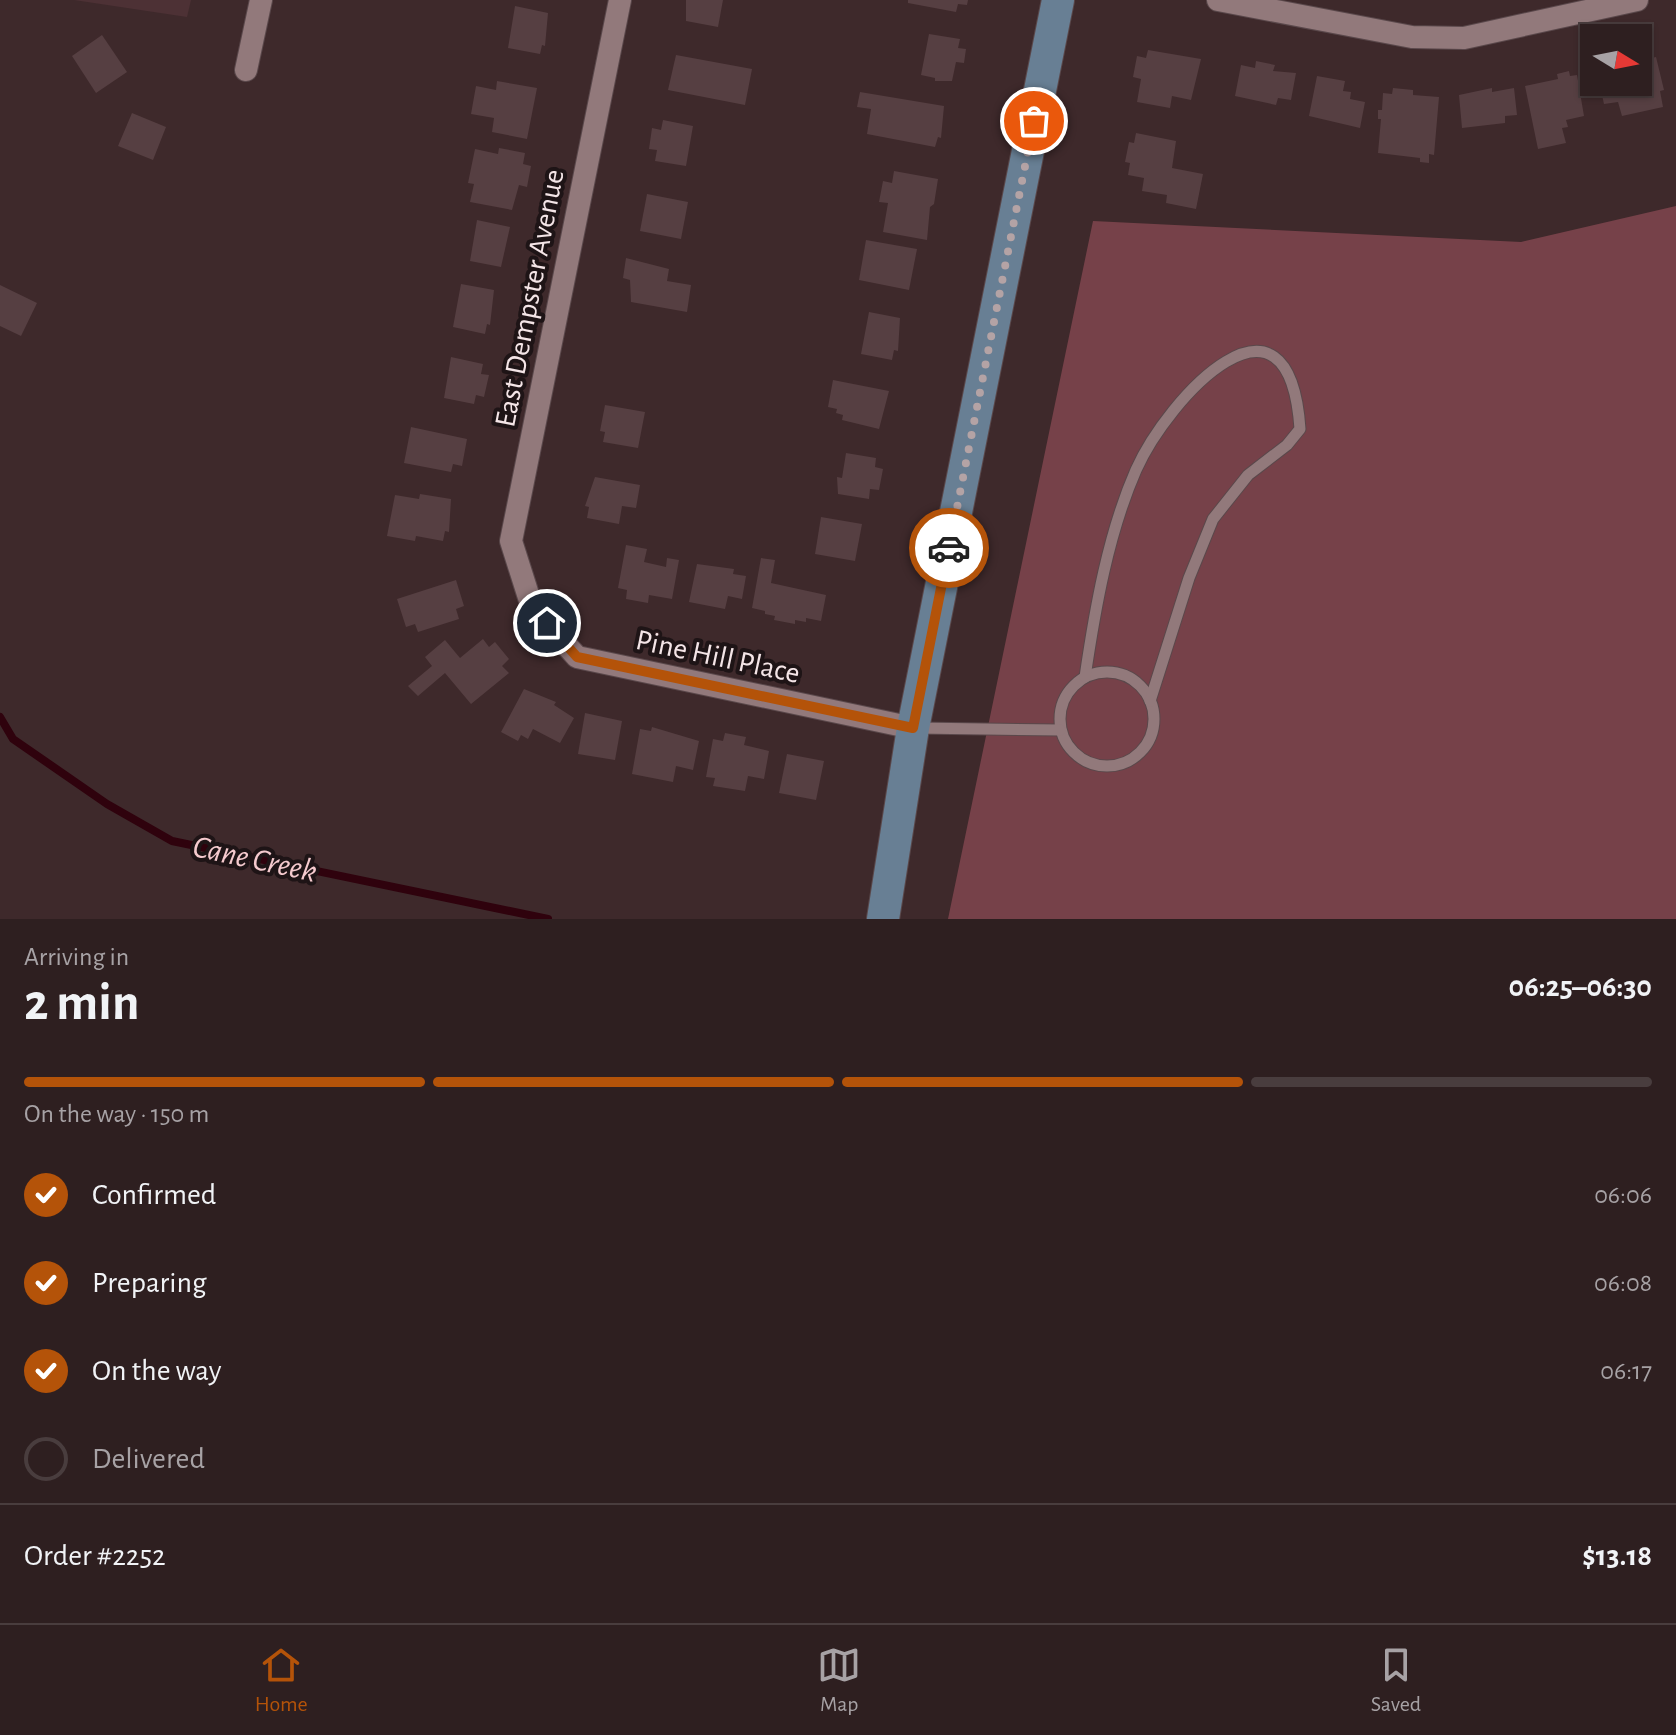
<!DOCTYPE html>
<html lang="en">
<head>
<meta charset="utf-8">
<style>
	:root { --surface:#2e1f20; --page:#3a2c2d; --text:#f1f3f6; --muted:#a7a2a5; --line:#493d3e; --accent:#b45309 }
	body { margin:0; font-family:"Alegreya Sans",sans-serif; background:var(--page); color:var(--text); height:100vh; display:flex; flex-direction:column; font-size:30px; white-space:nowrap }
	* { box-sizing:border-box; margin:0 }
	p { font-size:26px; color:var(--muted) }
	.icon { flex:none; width:44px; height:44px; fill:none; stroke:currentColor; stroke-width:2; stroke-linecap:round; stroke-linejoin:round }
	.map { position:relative; height:919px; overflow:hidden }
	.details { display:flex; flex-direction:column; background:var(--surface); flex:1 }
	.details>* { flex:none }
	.needle { width:52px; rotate:100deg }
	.tools { position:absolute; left:1580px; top:24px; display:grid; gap:16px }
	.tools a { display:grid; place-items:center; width:72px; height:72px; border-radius:0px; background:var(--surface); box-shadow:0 2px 6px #0004,0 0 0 2px var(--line); font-size:40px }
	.pin { position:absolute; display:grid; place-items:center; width:68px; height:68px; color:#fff; margin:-34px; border:4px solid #fff; border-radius:50%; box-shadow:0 2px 8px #0007 }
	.courier { position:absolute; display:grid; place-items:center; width:80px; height:80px; margin:-40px; border:6px solid #b45309; border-radius:50%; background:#fff; color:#222; box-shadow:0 2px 10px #0007 }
	.summary em { font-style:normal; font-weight:600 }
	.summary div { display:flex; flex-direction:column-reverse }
	.summary { display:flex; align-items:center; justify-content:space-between; height:136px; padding:0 24px }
	h1 { font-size:52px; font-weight:600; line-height:60px }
	.bar { display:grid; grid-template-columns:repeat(4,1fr); gap:12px 8px; align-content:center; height:96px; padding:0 24px }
	.bar i { height:10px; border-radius:6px; background:var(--line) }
	.bar .selected { background:var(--accent) }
	.bar p { grid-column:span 4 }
	.line { display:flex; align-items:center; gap:20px; padding:0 24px; border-top:2px solid var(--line) }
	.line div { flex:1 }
	ol { padding:0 24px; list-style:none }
	li { display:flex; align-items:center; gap:24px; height:88px }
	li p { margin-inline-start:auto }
	li .icon { padding:8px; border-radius:50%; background:var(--accent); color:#fff; stroke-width:4 }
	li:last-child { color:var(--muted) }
	li i { width:44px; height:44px; border:4px solid var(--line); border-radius:50% }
	.tab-bar { display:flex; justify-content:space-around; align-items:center; height:112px; border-top:2px solid var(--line); background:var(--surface); font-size:22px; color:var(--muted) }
	.tab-bar a { display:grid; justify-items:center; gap:4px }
	.tab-bar .selected { color:var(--accent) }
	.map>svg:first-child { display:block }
</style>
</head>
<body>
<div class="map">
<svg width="1676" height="919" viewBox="0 0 1676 919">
	<rect width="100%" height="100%" fill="#3e292b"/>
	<!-- built -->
	<polygon fill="#4d3135" points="74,0 191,0 187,17"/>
	<!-- green -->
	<polygon fill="#764149" points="1676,206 1676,919 948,919 1093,221 1521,242"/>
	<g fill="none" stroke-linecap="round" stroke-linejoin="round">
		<!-- stream -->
		<polyline stroke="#2f020d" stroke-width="8" points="0,717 13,739 107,804 172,841 548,919"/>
	</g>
	<!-- building -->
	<g fill="#563f42">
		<polygon points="686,0 723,0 718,27 686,21"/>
		<polygon points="908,0 968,0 967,5 958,4 956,12 908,3"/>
		<polygon points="515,6 548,13 545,46 542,45 540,54 508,48"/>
		<polygon points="929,34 960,39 958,48 966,49 964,63 956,62 952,81 935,81 935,78 921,75"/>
		<polygon points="102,35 127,72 96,93 72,56"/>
		<polygon points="1148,50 1201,59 1191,100 1172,96 1170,108 1137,102 1141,79 1133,77 1137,56 1146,58"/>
		<polygon points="676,55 752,69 745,105 668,90"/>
		<polygon points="1656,57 1664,90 1660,91 1663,107 1622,116 1618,102 1604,104 1599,82 1638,82 1638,61"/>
		<polygon points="1256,61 1275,65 1273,71 1296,73 1291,100 1278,98 1276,105 1235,96 1241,65 1255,68"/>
		<polygon points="1569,71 1570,76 1577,75 1584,116 1566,120 1568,127 1562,128 1566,143 1538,149 1525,86 1558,79 1557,74"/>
		<polygon points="1317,76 1345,81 1343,91 1351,92 1350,99 1365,102 1360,128 1309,116"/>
		<polygon points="497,81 537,88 527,139 492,132 494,118 471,114 476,86 496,90"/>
		<polygon points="1393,88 1413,90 1413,95 1439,97 1434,155 1429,154 1429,163 1420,162 1420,158 1378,153 1381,119 1378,119 1378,110 1382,110 1383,93 1392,94"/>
		<polygon points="1492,88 1492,92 1514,88 1517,115 1505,116 1505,123 1462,128 1459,95"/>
		<polygon points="860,92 944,106 941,138 938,137 935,147 867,134 871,109 857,107"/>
		<polygon points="132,113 166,127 153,160 118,146"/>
		<polygon points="663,120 693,126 686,166 655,161 657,150 649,149 652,128 661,130"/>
		<polygon points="1136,133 1176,141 1172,168 1203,174 1196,209 1166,203 1167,195 1142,191 1144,178 1128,175 1130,163 1125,162 1129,142 1134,143"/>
		<polygon points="499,148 525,153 523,164 531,166 527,187 519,185 512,210 470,202 474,184 468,183 475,149 498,154"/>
		<polygon points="894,171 938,179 934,204 930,207 927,240 883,232 888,203 879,202 883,181 892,183"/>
		<polygon points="647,194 688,202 681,239 640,231"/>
		<polygon points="477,220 510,227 501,267 470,261"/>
		<polygon points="866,240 917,249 909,290 859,280"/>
		<polygon points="626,258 669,269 667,281 691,285 687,312 631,302 630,280 623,278"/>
		<polygon points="461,284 494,290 490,325 487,324 485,334 453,327"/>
		<polygon points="0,285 37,303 21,336 0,326"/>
		<polygon points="869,312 900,318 898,351 894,350 892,360 861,354"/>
		<polygon points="451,357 483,364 481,374 489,375 484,397 476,395 474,404 444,398"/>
		<polygon points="833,380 889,391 879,429 842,420 843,415 836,413 837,409 828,407"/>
		<polygon points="605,405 645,412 638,448 603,442 605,432 600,431"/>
		<polygon points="411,427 467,439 462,466 453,464 451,472 404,463"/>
		<polygon points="846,453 876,458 875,467 883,469 879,490 870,489 869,499 838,494 837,477 842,478"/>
		<polygon points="595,477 640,485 636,508 622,506 619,524 587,518 589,507 585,506"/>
		<polygon points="420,494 451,499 449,532 445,531 443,541 416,536 415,541 387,536 395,495 419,499"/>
		<polygon points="821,517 862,524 855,561 815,554"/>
		<polygon points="626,545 647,549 644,562 666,567 667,558 679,560 672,599 649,595 648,603 626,599 627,590 618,588"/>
		<polygon points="761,558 775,560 771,583 826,595 821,621 806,618 806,622 795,620 795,624 774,620 775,616 765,614 765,611 752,608"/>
		<polygon points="697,564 734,569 733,574 746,576 742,599 728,596 725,609 689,602"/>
		<polygon points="456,580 464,606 456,609 459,619 418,632 415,624 406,627 397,599"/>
		<polygon points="483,639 489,647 495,642 509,659 502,666 509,673 471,704 445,673 418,696 408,686 432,666 425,657 445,640 460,658"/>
		<polygon points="524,689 556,702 554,705 574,718 560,743 533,729 528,739 521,735 518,741 501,732"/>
		<polygon points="585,713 622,721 615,760 578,754"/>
		<polygon points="652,727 699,741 693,770 676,766 673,782 632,774 640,729 651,731"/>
		<polygon points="725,733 746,737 744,745 769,751 764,779 748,776 745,791 713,786 715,778 706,777 713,739 723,741"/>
		<polygon points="787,754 824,761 816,800 779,793"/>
	</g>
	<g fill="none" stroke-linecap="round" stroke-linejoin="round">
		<defs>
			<g id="lane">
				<circle cx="1107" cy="719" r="47"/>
				<path d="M1085 677C1095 609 1108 534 1136 470 1168 398 1289 267 1300 429L1287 445 1248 475 1213 519 1189 578 1150 701"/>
				<polyline points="918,728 1060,730"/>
			</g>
			<g id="street">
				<polyline points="620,0 511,541 532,607 577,657 913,728"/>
				<polyline points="1218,0 1412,37 1464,38 1637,0"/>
				<polyline points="246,70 261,0"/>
			</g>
			<polyline id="secondary" points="883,919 913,728 1058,0"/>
		</defs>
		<!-- lane casing -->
		<use href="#lane" stroke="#5a484b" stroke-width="13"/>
		<!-- street casing -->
		<use href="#street" stroke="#5a484b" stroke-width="24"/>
		<!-- secondary casing -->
		<use href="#secondary" stroke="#5a484b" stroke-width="34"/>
		<!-- lane -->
		<use href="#lane" stroke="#92797b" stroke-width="11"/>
		<!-- street -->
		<use href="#street" stroke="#92797b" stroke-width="22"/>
		<!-- secondary -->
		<use href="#secondary" stroke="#687f94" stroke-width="32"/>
	</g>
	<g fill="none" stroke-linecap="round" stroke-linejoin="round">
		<!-- done -->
		<polyline stroke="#b4a3a5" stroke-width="8" stroke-dasharray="0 14.4" points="949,548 1034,121"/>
		<!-- route -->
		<polyline stroke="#b45309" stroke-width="10" points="547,623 577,657 913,728 949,548"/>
	</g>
	<g text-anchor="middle" stroke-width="8" stroke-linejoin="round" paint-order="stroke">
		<!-- street labels -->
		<g font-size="30" fill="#f4e5e7" stroke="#1e1416">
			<text transform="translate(529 298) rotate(-79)" y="10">East Dempster Avenue</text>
			<text transform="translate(718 656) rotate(12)" y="10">Pine Hill Place</text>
		</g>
		<!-- water labels -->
		<g font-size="32" font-style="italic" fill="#f5cace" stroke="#1e1416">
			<text transform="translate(255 858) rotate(12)" y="11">Cane Creek</text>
		</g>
	</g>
</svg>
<div class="tools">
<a><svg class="needle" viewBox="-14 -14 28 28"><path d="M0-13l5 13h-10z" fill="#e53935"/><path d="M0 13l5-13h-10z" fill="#a7a2a5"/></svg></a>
</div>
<div class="pin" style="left:1034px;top:121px;background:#ea580c"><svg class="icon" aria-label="bag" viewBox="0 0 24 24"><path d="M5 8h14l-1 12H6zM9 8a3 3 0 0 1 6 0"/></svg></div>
<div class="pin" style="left:547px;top:623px;background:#1f2937"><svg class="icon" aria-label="home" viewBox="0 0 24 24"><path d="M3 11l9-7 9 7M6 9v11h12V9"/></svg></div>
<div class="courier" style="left:949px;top:548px"><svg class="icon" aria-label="car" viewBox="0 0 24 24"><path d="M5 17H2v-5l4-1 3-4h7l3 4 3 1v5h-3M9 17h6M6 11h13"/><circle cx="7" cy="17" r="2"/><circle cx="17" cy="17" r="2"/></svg></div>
</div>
<section class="details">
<div class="summary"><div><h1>2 min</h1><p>Arriving in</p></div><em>06:25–06:30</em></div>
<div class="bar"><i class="selected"></i><i class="selected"></i><i class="selected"></i><i></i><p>On the way · 150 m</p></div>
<ol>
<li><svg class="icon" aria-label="check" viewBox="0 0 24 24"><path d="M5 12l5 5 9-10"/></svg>Confirmed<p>06:06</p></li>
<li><svg class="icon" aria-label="check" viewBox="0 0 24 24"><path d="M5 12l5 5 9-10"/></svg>Preparing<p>06:08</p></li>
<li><svg class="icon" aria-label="check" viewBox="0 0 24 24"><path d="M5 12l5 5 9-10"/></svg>On the way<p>06:17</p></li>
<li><i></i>Delivered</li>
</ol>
<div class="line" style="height:104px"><div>Order #2252</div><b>$13.18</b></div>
</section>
<nav class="tab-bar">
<a class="selected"><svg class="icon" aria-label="home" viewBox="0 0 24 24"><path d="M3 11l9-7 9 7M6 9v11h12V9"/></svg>Home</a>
<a><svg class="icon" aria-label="map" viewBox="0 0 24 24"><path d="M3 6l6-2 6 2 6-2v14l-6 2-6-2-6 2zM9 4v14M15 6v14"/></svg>Map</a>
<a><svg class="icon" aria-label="saved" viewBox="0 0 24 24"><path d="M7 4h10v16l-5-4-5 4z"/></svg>Saved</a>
</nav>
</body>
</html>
